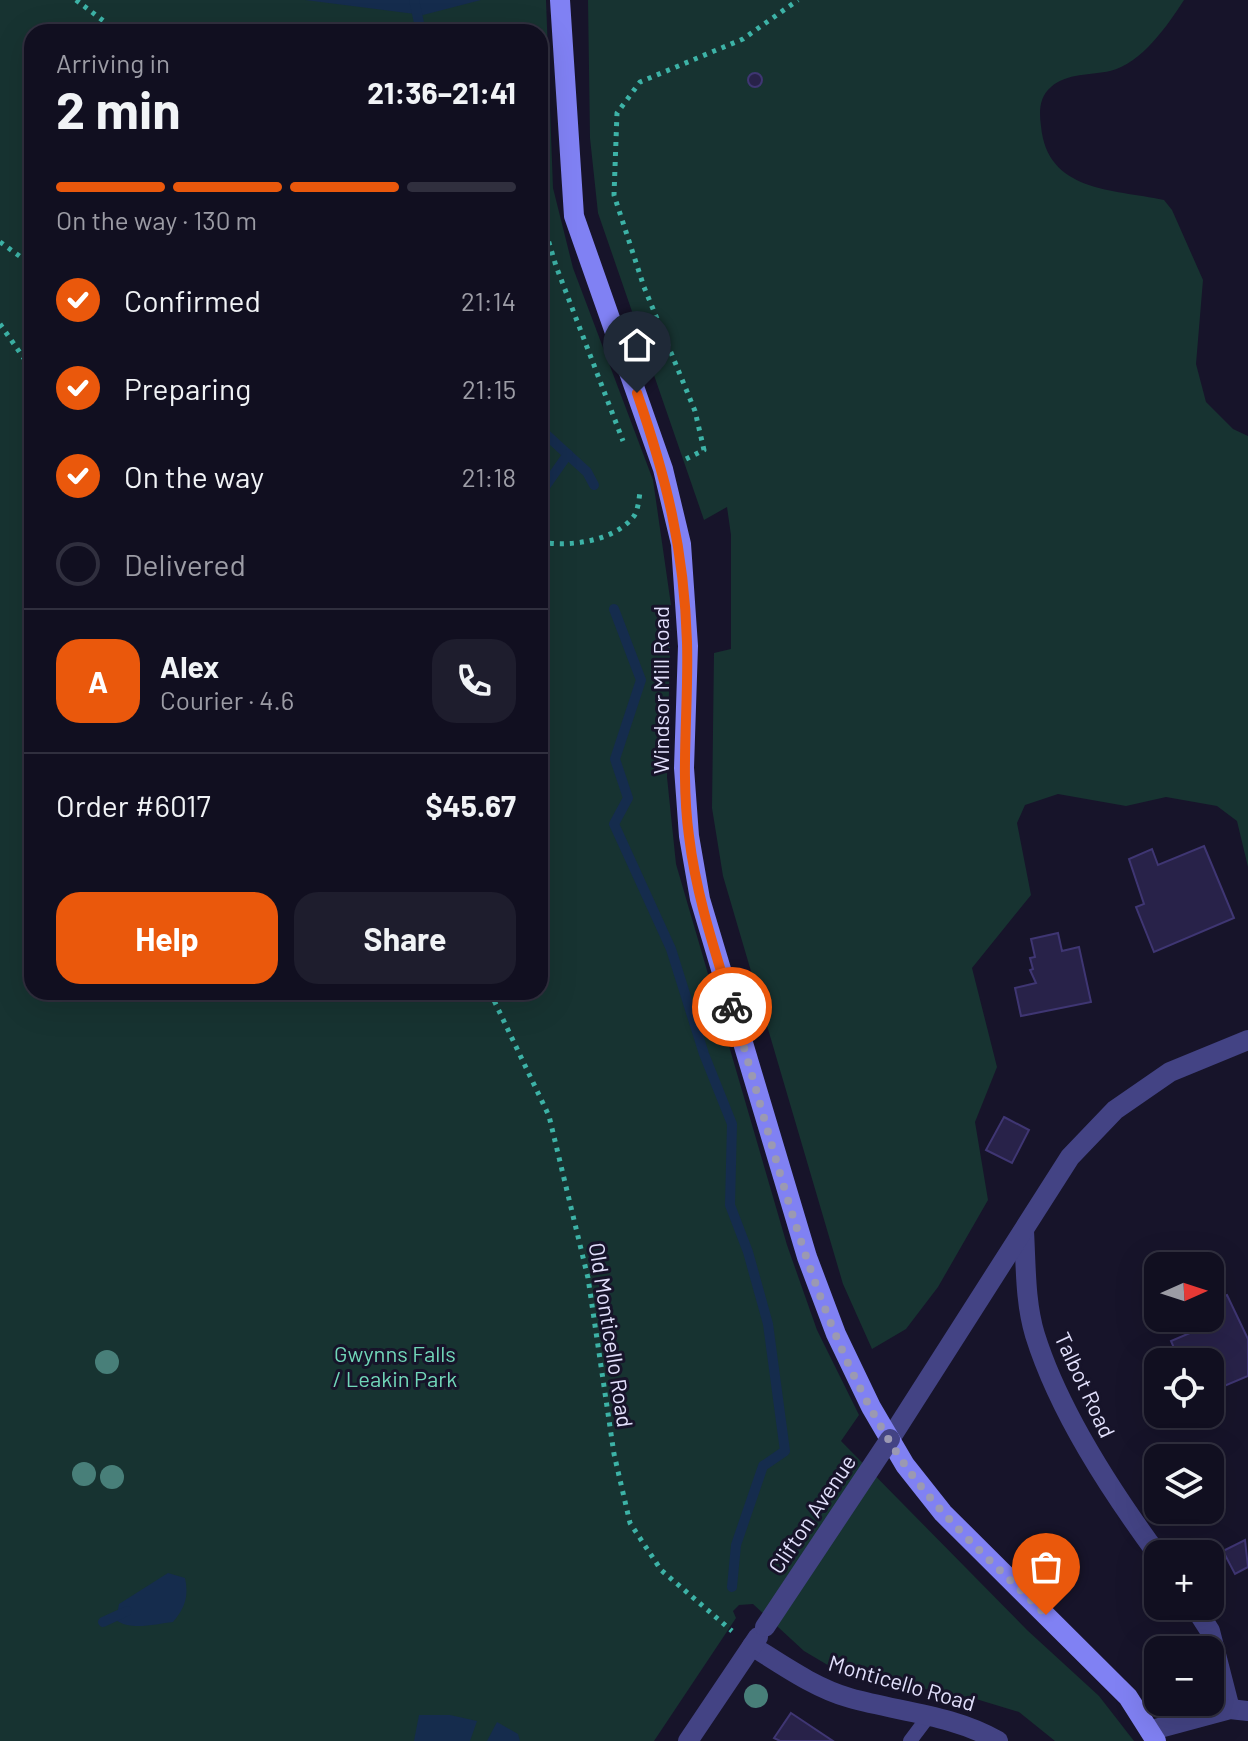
<!DOCTYPE html>
<html lang="en">
<head>
<meta charset="utf-8">
<style>
	:root { --surface:#110f20; --page:#1e1d2d; --text:#f1f3f6; --muted:#9c9ca5; --line:#302f3e; --accent:#ea580c }
	body { margin:0; font-family:Barlow,sans-serif; background:var(--page); color:var(--text); height:100vh; display:flex; flex-direction:column; font-size:30px; white-space:nowrap }
	* { box-sizing:border-box; margin:0 }
	p { font-size:26px; color:var(--muted) }
	.icon { flex:none; width:44px; height:44px; fill:none; stroke:currentColor; stroke-width:2; stroke-linecap:round; stroke-linejoin:round }
	.map { position:relative; flex:1; overflow:hidden }
	.drawer { position:absolute; left:24px; top:24px; width:524px; height:976px; display:flex; flex-direction:column; background:var(--surface); border-radius:24px; box-shadow:0 8px 32px #0002,0 0 0 2px var(--line) }
	.drawer>* { flex:none }
	.needle { width:52px; rotate:87deg }
	.fabs { position:absolute; left:1144px; top:1252px; display:grid; gap:16px }
	.fabs a { display:grid; place-items:center; width:80px; height:80px; border-radius:16px; background:var(--surface); box-shadow:0 8px 32px #0002,0 0 0 2px var(--line); font-size:40px }
	.pin { position:absolute; display:grid; place-items:center; width:68px; height:68px; color:#fff; margin:-82px -34px; border-radius:50% 50% 50% 0; rotate:-45deg; box-shadow:0 0 8px #0007 }
	.pin .icon { rotate:45deg }
	.courier { position:absolute; display:grid; place-items:center; width:80px; height:80px; margin:-40px; border:6px solid #ea580c; border-radius:50%; background:#fff; color:#222; box-shadow:0 2px 10px #0007 }
	.headline em { font-style:normal; font-weight:700 }
	.headline div { display:flex; flex-direction:column-reverse }
	.headline { display:flex; align-items:center; justify-content:space-between; height:136px; padding:0 32px }
	h1 { font-size:52px; font-weight:700; line-height:60px }
	.bar { display:grid; grid-template-columns:repeat(4,1fr); gap:12px 8px; align-content:center; height:96px; padding:0 32px }
	.bar i { height:10px; border-radius:6px; background:var(--line) }
	.bar .current { background:var(--accent) }
	.bar p { grid-column:span 4 }
	.line { display:flex; align-items:center; gap:20px; padding:0 32px; border-top:2px solid var(--line) }
	.line div { flex:1 }
	.round { display:grid; place-items:center; flex:none; width:84px; height:84px; border-radius:24px; background:var(--page) }
	ol { padding:0 32px; list-style:none }
	li { display:flex; align-items:center; gap:24px; height:88px }
	li p { margin-inline-start:auto }
	li .icon { padding:8px; border-radius:50%; background:var(--accent); color:#fff; stroke-width:4 }
	li:last-child { color:var(--muted) }
	li i { width:44px; height:44px; border:4px solid var(--line); border-radius:50% }
	.cta { display:flex; gap:16px; margin-top:auto; padding:16px 32px }
	.cta a { flex:1; height:92px; border-radius:24px; background:var(--accent); color:#fff; font-size:32px; font-weight:700; line-height:92px; text-align:center }
	.cta a+a { background:var(--page); color:var(--text) }
	.map>svg:first-child { display:block }
</style>
</head>
<body>
<div class="map">
<svg width="1248" height="1741" viewBox="0 0 1248 1741">
	<rect width="100%" height="100%" fill="#17142a"/>
	<!-- green -->
	<g fill="#173331" fill-rule="evenodd">
		<path d="M0 0H546L553 188 573 268 653 480 671 605 667 777 676 864 787 1245 817 1330 859 1415 841 1441 1027 1630 1099 1696 1134 1741H1055L1019 1712 976 1699 858 1676 831 1667 804 1651 753 1604 739 1605 733 1611 736 1618 654 1741H0ZM32 32H540V992H32Z"/>
		<path d="M588 0H1184C1167 26 1142 63 1110 71 1092 75 1066 73 1051 87 1039 97 1039 112 1041 126 1047 192 1112 189 1164 200L1172 210 1203 280 1196 364 1206 402 1233 429 1248 436V867L1237 821 1217 806 1166 797 1126 806 1058 794 1025 805 1017 823 1031 895 972 968 997 1067 975 1122 988 1200 938 1287 906 1329 872 1349 843 1284 723 876 712 808 714 653 731 649V535L727 507 704 520 598 213 590 138Z"/>
	</g>
	<!-- water -->
	<g fill="#152c4d">
		<polygon points="305,0 481,0 423,15"/>
		<path d="M168 1573 185 1578C189 1596 185 1608 173 1622 156 1624 130 1631 116 1620L119 1604Z"/>
		<polygon points="419,1715 450,1715 477,1721 470,1741 414,1741"/>
		<polygon points="497,1722 518,1734 520,1741 487,1741"/>
	</g>
	<g fill="none" stroke-linecap="round" stroke-linejoin="round">
		<!-- stream -->
		<g stroke="#152c4d" stroke-width="10">
			<polyline points="414,0 421,32"/>
			<polyline points="540,429 587,472 594,485"/>
			<polyline points="540,494 568,454"/>
			<polyline points="614,609 641,680 615,759 628,798 614,824 671,949 704,1054 732,1124 730,1205 748,1252 768,1324 785,1451 763,1466 736,1545 732,1587"/>
			<polyline points="103,1622 127,1611"/>
		</g>
	</g>
	<!-- building -->
	<g fill="#282249" stroke="#3f3673" stroke-width="2">
		<circle cx="755" cy="80" r="7"/>
		<polygon points="1204,846 1234,918 1154,952 1136,907 1144,904 1129,859 1152,849 1158,865"/>
		<polygon points="1058,933 1062,951 1079,947 1091,1002 1021,1016 1015,988 1036,983 1030,970 1033,969 1030,958 1035,957 1031,939"/>
		<polygon points="1004,1117 1029,1130 1012,1163 986,1150"/>
		<polygon points="1227,1295 1248,1339 1248,1376 1210,1392 1210,1362 1180,1362 1171,1341 1211,1324 1210,1302"/>
		<polygon points="1245,1540 1248,1567 1235,1574 1223,1551"/>
		<polygon points="791,1713 833,1741 780,1741 774,1738"/>
	</g>
	<g fill="none" stroke-linecap="round" stroke-linejoin="round">
		<!-- path -->
		<g stroke="#3db3a7" stroke-width="5" stroke-dasharray="4 6" stroke-linecap="butt">
			<polyline points="76,0 118,32"/>
			<polyline points="540,213 556,266 623,441"/>
			<polyline points="0,242 32,265"/>
			<polyline points="0,324 32,370"/>
			<polyline points="686,459 704,450 695,411 644,287 614,195 617,113 640,82 743,39 798,0"/>
			<path d="M540 542C568 547 614 542 634 516 638 510 639 499 640 492"/>
			<polyline points="490,992 549,1116 588,1278 614,1454 630,1523 661,1570 732,1631"/>
		</g>
		<!-- service -->
		<polyline stroke="#434384" stroke-width="14" points="910,1741 928,1717"/>
		<!-- minor -->
		<g stroke="#434384" stroke-width="20">
			<path d="M1024 1231C1026 1266 1025 1302 1035 1335 1059 1412 1111 1491 1158 1555"/>
			<polyline points="890,1439 1070,1157 1115,1110 1170,1072 1248,1040"/>
			<polyline points="1194,1606 1210,1631 1230,1709"/>
			<path d="M752 1646C784 1666 815 1688 850 1698 900 1712 953 1715 998 1741"/>
			<polyline points="1152,1730 1230,1709 1248,1711"/>
			<polyline points="688,1741 758,1637"/>
		</g>
		<!-- secondary -->
		<polyline stroke="#8081f3" stroke-width="20" points="560,0 574,216 663,469 681,544 688,646 684,768 689,836 700,899 807,1257 836,1334 871,1407 905,1465 943,1513 1128,1697 1156,1741"/>
		<!-- minor-bridge -->
		<polyline stroke="#434384" stroke-width="20" points="765,1627 890,1439"/>
	</g>
	<!-- trees -->
	<g fill="#487f79">
		<circle cx="107" cy="1362" r="12"/>
		<circle cx="84" cy="1474" r="12"/>
		<circle cx="112" cy="1477" r="12"/>
		<circle cx="756" cy="1696" r="12"/>
	</g>
	<g fill="none" stroke-linecap="round" stroke-linejoin="round">
		<!-- done -->
		<path stroke="#9b99b2" stroke-width="8" stroke-dasharray="0 14.4" d="M732 1007C779 1161 813 1330 905 1465 944 1521 998 1567 1046 1615"/>
		<!-- route -->
		<path stroke="#ea580c" stroke-width="10" d="M637 393C667 480 684 549 687 642 689 707 680 771 689 836 696 895 715 951 732 1007"/>
	</g>
	<g text-anchor="middle" stroke-width="6" stroke-linejoin="round" paint-order="stroke">
		<!-- street labels -->
		<g font-size="22" fill="#e2e0fc" stroke="#17142a">
			<text transform="translate(661 690) rotate(-90)" y="8">Windsor Mill Road</text>
			<text transform="translate(611 1335) rotate(81)" y="8">Old Monticello Road</text>
			<text transform="translate(1085 1385) rotate(65)" y="8">Talbot Road</text>
			<text transform="translate(812 1514) rotate(-56)" y="8">Clifton Avenue</text>
			<text transform="translate(902 1683) rotate(16)" y="8">Monticello Road</text>
		</g>
		<!-- park labels -->
		<g font-size="22" fill="#71d7b9" stroke="#17142a">
			<text x="395" y="1362">Gwynns Falls<tspan x="395" dy="25">/ Leakin Park</tspan></text>
		</g>
	</g>
</svg>
<div class="fabs">
<a><svg class="needle" viewBox="-14 -14 28 28"><path d="M0-13l5 13h-10z" fill="#e53935"/><path d="M0 13l5-13h-10z" fill="#9c9ca5"/></svg></a>
<a><svg class="icon" aria-label="locate" viewBox="0 0 24 24"><circle cx="12" cy="12" r="6"/><path d="M12 2v4M12 18v4M2 12h4M18 12h4"/></svg></a>
<a><svg class="icon" aria-label="layers" viewBox="0 0 24 24"><path d="M12 4l9 5-9 5-9-5zM3 14l9 5 9-5"/></svg></a>
<a>+</a>
<a>−</a>
</div>
<div class="pin" style="left:1046px;top:1615px;background:#ea580c"><svg class="icon" aria-label="bag" viewBox="0 0 24 24"><path d="M5 8h14l-1 12H6zM9 8a3 3 0 0 1 6 0"/></svg></div>
<div class="pin" style="left:637px;top:393px;background:#1f2937"><svg class="icon" aria-label="home" viewBox="0 0 24 24"><path d="M3 11l9-7 9 7M6 9v11h12V9"/></svg></div>
<div class="courier" style="left:732px;top:1007px"><svg class="icon" aria-label="bike" viewBox="0 0 24 24"><circle cx="6" cy="16" r="4"/><circle cx="18" cy="16" r="4"/><path d="M6 16l4-8h5l3 8M10 8l3 8H6M13 5h3"/></svg></div>
<section class="drawer">
<div class="headline"><div><h1>2 min</h1><p>Arriving in</p></div><em>21:36–21:41</em></div>
<div class="bar"><i class="current"></i><i class="current"></i><i class="current"></i><i></i><p>On the way · 130 m</p></div>
<ol>
<li><svg class="icon" aria-label="check" viewBox="0 0 24 24"><path d="M5 12l5 5 9-10"/></svg>Confirmed<p>21:14</p></li>
<li><svg class="icon" aria-label="check" viewBox="0 0 24 24"><path d="M5 12l5 5 9-10"/></svg>Preparing<p>21:15</p></li>
<li><svg class="icon" aria-label="check" viewBox="0 0 24 24"><path d="M5 12l5 5 9-10"/></svg>On the way<p>21:18</p></li>
<li><i></i>Delivered</li>
</ol>
<div class="line" style="height:144px"><b class="round" style="background:var(--accent);color:#fff">A</b><div><b>Alex</b><p>Courier · 4.6</p></div><a class="round"><svg class="icon" aria-label="phone" viewBox="0 0 24 24"><path d="M5 4h4l2 5-3 2q2 4 5 5l2-3 5 2v4C11 20 4 13 5 4z"/></svg></a></div>
<div class="line" style="height:104px"><div>Order #6017</div><b>$45.67</b></div>
<div class="cta"><a>Help</a><a>Share</a></div>
</section>
</div>
</body>
</html>
